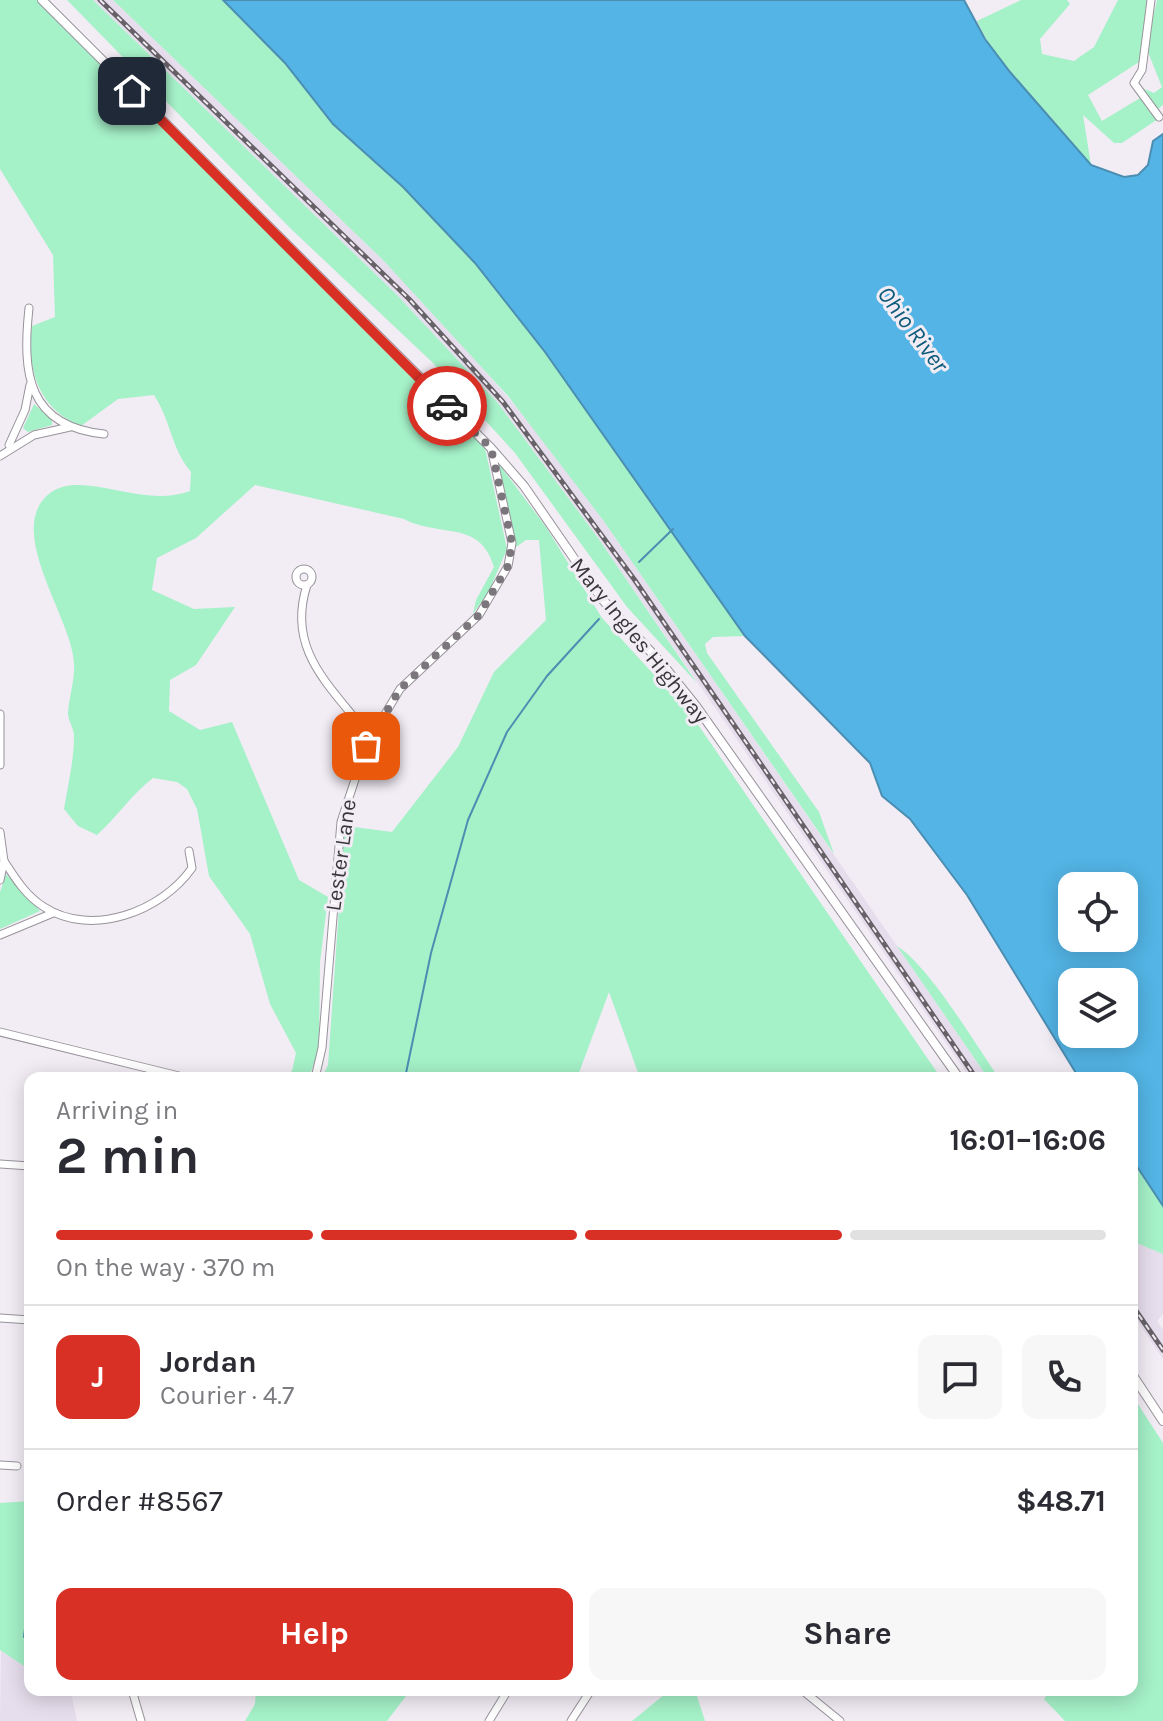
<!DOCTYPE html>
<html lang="en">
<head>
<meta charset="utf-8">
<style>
	:root { --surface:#fff; --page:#f7f7f7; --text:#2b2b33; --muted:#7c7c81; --line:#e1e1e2; --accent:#d93025 }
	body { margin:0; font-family:Karla,sans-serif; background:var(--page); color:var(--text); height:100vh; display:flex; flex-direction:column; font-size:30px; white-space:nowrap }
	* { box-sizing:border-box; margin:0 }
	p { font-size:26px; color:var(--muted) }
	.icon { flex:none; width:44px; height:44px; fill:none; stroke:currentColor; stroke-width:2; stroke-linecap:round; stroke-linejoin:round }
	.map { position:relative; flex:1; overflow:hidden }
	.panel { position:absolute; left:24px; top:1072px; width:1114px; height:624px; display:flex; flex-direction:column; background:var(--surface); border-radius:16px; box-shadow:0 4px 20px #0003 }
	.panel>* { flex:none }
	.fabs { position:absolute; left:1058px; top:872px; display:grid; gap:16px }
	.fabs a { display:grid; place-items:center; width:80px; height:80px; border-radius:16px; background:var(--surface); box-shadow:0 4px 20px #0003; font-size:40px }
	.pin { position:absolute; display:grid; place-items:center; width:68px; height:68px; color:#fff; margin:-34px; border-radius:16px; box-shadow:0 4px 12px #0006 }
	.courier { position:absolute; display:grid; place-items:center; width:80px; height:80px; margin:-40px; border:6px solid #d93025; border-radius:50%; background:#fff; color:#222; box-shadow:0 2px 10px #0007 }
	.headline em { font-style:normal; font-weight:700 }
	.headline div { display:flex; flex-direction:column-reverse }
	.headline { display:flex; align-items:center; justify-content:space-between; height:136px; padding:0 32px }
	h1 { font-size:52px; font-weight:700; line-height:60px }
	.bar { display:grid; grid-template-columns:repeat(4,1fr); gap:12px 8px; align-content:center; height:96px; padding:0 32px }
	.bar i { height:10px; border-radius:6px; background:var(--line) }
	.bar .on { background:var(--accent) }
	.bar p { grid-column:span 4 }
	.line { display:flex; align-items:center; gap:20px; padding:0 32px; border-top:2px solid var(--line) }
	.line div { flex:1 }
	.round { display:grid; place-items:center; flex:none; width:84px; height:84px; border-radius:16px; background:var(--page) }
	.button { display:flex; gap:16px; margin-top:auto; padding:16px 32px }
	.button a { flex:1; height:92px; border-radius:16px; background:var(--accent); color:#fff; font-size:32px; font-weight:700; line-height:92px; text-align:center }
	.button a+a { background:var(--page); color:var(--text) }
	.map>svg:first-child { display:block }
</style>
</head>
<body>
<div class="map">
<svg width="1163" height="1721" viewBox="0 0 1163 1721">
	<rect width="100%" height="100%" fill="#f2ecf5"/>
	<!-- built -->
	<g fill="#e7deed">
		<polygon points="93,0 113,0 384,261 445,324 534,428 603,520 988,1078 970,1078 598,538 497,402 397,295"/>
		<polygon points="1133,1240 1163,1254 1163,1314 1157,1321 1163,1330 1163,1359 1132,1313"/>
		<polygon points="1,1650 30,1670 30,1690 71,1692 77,1721 0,1721"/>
	</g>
	<!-- green -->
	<g fill="#a5f1c8">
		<path d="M0 0H39L485 448 507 549 489 591 473 614 476 600 494 567C480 519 440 538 404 519L255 485 196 538 157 558 152 590 194 609 235 607 196 665 170 680 169 711 200 730 232 722 299 880 328 897 320 962 319 1048 309 1078H283L292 1071 296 1053 270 1004 250 934 209 876 197 809 187 789 177 782 153 778C131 795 117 817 97 835L78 826 64 809C68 785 74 760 74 736 74 728 68 721 68 713 69 697 75 680 74 664 73 618 0 526 53 491 87 471 143 509 190 491L191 472C170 446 172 423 154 395L118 399 81 426C39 410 26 369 32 326L55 317 53 255 0 169Z"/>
		<polygon points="67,0 93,0 397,295 497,402 598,538 697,683 627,607 515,453 432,362 290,228"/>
		<polygon points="113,0 223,0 285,63 333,124 403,187 475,263 545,352 745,636 713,637 705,644 707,653 819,812 834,854 603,520 508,396 384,261"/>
		<path d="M1021 0H1067L1070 4 1040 39 1042 54 1074 61 1094 47 1118 0H1147L1139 62 1088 95 1102 121 1140 98 1158 119 1122 143H1114L1083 115 1091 165C1054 119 1002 75 977 21Z"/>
		<polygon points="1157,0 1163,0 1163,105 1158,109 1142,88 1154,93 1162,87 1146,47"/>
		<polygon points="34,404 52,419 52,425 28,432 23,428"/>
		<polygon points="492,455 546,527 602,618 692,716 941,1078 640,1078 609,992 577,1078 322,1078 328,1065 344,837 354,827 392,832 458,747 494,672 546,620 539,540 526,540 516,547"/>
		<polygon points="6,874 40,911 0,929 0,892"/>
		<path d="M897 946C930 967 975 1044 999 1078H988Z"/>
		<polygon points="1132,1159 1163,1206 1163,1254 1132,1241"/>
		<polygon points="1132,1395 1163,1443 1163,1721 1065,1721 1044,1699 1051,1690 1132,1690"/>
		<polygon points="30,1501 30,1670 0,1650 0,1503"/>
		<polygon points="256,1690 406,1690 406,1696 387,1721 245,1721 255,1704"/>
		<polygon points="670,1690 695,1690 705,1721 632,1721"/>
	</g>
	<!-- water -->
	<path fill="#53b4e5" stroke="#4b8eb2" stroke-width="2" fill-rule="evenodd" d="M223 0H964L985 39 1010 72 1091 165 1124 177 1138 175 1148 165 1153 141 1163 134V1206L1132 1159V1078H1079L967 895 910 819 882 796 870 763 745 636 545 352 475 263 403 187 333 124 285 63ZM1072 886H1124V938H1072ZM1072 982H1124V1034H1072Z"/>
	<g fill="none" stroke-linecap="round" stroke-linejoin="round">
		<!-- stream -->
		<g stroke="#4b8eb2" stroke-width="2">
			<polyline points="639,562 673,529"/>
			<polyline points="405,1078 431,953 468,820 507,732 547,676 599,619"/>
			<polyline points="24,1637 30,1590"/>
		</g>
		<defs>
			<g id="minor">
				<polyline points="1151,0 1142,70 1134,83 1159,117"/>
				<path d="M29 308C22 373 27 426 104 434"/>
				<polyline points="9,445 25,410 30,385"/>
				<polyline points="0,456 34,435 70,427"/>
				<circle cx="304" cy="577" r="8"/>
				<path d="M307 585C285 653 334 688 370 738"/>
				<polyline points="0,714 0,765"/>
				<polyline points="0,832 4,861 0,880"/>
				<path d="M4 861C15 878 26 896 44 907 92 938 162 911 192 868L189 851"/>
				<polyline points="0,935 53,913"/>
				<polyline points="0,1032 187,1078"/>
				<polyline points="315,1078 322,1048 341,822 366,746 400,689 479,615 508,566 512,543 491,448"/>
				<polyline points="0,1164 30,1166"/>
				<polyline points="0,1318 30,1320"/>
				<polyline points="0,1465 17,1466"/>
				<polyline points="132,1690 141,1721"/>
				<polyline points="802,1690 840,1721"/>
				<polyline points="489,1721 508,1690"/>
				<polyline points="571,1721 591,1690"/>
			</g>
			<g id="tertiary">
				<polyline points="42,0 491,448 524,486 602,599 663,665 696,706 959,1078"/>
				<polyline points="1132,1374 1163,1421"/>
			</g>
		</defs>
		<!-- minor casing -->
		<use href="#minor" stroke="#98939b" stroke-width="9"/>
		<!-- tertiary casing -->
		<use href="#tertiary" stroke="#98939b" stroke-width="10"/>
		<!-- minor -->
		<use href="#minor" stroke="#fff" stroke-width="7"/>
		<!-- tertiary -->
		<use href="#tertiary" stroke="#fff" stroke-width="8"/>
		<defs>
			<g id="rail">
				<polyline points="100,0 409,299 503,402 634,579 976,1078"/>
				<polyline points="1132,1305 1163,1350"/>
			</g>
		</defs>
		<!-- rail casing -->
		<use href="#rail" stroke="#666268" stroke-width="5"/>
		<!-- rail -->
		<use href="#rail" stroke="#f2ecf5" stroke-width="2" stroke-dasharray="6" stroke-linecap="butt"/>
	</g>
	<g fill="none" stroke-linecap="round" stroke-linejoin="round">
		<!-- done -->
		<polyline stroke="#7a767b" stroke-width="8" stroke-dasharray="0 14.4" points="366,746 400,689 479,615 508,566 512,543 491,448 447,406"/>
		<!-- route -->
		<polyline stroke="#d93025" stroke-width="10" points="132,91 447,406"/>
	</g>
	<g text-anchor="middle" stroke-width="6" stroke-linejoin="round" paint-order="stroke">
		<!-- street labels -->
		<g font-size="22" fill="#39363a" stroke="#f2ecf5">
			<text transform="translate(640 640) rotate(51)" y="8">Mary Ingles Highway</text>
			<text transform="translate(340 855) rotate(-82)" y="8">Lester Lane</text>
		</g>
		<!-- water labels -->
		<g font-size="24" font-style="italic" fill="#0d5b7b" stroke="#f2ecf5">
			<text transform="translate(913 329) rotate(53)" y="8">Ohio River</text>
		</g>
	</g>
</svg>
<div class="fabs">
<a><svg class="icon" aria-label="locate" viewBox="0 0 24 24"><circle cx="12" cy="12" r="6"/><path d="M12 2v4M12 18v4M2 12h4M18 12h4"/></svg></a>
<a><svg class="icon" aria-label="layers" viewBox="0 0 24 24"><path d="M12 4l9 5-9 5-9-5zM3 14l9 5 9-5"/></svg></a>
</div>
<div class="pin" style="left:366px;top:746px;background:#ea580c"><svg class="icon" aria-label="bag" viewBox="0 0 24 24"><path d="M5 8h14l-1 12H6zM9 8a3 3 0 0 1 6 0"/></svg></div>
<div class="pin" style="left:132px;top:91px;background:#1f2937"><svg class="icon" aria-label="home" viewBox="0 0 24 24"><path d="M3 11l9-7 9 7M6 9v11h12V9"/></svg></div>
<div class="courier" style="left:447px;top:406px"><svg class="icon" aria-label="car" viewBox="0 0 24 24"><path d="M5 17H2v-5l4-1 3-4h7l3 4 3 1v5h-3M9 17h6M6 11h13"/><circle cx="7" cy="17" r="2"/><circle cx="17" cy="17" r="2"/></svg></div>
<section class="panel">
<div class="headline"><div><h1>2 min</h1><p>Arriving in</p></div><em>16:01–16:06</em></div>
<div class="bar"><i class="on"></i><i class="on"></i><i class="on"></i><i></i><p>On the way · 370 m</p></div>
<div class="line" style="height:144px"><b class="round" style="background:var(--accent);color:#fff">J</b><div><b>Jordan</b><p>Courier · 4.7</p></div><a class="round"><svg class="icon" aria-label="chat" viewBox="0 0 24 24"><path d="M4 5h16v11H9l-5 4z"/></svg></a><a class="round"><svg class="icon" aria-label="phone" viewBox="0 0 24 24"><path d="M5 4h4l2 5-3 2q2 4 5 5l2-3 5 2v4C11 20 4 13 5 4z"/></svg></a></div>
<div class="line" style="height:104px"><div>Order #8567</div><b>$48.71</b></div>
<div class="button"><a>Help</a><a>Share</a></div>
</section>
</div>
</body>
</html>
